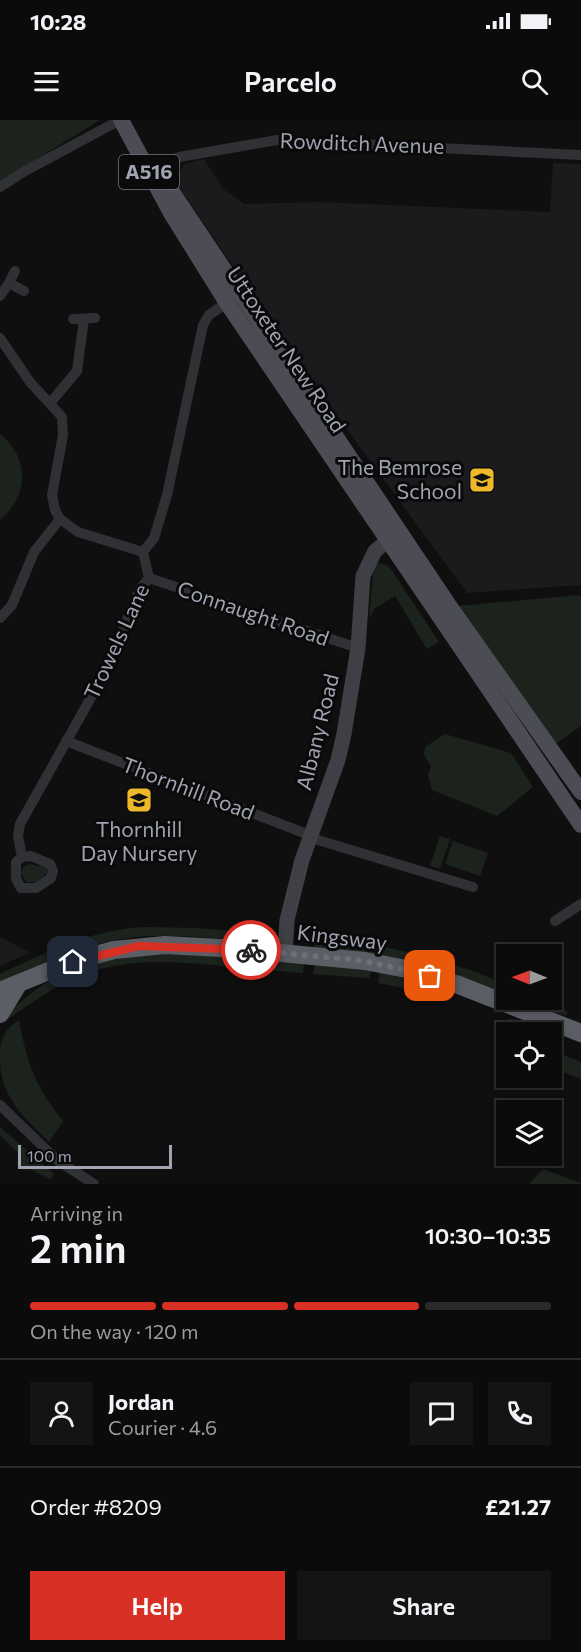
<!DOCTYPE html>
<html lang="en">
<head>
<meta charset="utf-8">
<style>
	:root { --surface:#0b0b0c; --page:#141415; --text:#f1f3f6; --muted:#9a9b9d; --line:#2b2b2d; --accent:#d93025 }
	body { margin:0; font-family:Commissioner,sans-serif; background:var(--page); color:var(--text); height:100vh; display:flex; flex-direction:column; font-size:22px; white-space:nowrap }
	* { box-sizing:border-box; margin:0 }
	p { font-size:20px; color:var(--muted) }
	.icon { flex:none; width:33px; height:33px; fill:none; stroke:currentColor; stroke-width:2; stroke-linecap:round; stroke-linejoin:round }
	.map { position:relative; height:1064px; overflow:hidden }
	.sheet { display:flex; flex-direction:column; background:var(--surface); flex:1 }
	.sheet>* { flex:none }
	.needle { width:39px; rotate:271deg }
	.controls { position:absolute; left:496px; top:824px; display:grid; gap:12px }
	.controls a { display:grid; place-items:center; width:66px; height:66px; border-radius:0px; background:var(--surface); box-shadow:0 3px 9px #0003,0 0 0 2px var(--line); font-size:30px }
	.scale { position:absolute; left:18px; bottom:15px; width:154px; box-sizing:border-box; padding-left:6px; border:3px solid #a0a4b1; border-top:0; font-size:16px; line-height:21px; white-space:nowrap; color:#a0a4b1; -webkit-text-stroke:4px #0a0a0b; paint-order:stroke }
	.pin { position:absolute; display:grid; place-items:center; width:51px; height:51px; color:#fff; margin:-26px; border-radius:12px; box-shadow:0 3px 9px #0006 }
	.courier { position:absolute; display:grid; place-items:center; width:60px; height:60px; margin:-30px; border:4px solid #d93025; border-radius:50%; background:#fff; color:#222; box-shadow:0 2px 8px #0007 }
	.overview em { font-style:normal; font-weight:600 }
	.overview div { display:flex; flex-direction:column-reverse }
	.overview { display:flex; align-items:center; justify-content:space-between; height:102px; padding:0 30px }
	h1 { font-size:39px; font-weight:600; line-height:45px }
	.bar { display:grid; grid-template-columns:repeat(4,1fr); gap:9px 6px; align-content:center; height:72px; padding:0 30px }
	.bar i { height:8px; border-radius:4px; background:var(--line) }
	.bar .selected { background:var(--accent) }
	.bar p { grid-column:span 4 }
	.line { display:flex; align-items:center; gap:15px; padding:0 30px; border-top:2px solid var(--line) }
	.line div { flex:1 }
	.round { display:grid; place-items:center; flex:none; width:63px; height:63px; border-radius:0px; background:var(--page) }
	.button { display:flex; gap:12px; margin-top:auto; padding:12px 30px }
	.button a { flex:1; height:69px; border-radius:0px; background:var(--accent); color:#fff; font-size:24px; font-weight:600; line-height:69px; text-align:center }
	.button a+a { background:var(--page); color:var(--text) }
	.status { display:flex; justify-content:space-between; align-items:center; height:42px; padding:0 30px; background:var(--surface); direction:ltr }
	.status svg { height:16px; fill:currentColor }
	header { display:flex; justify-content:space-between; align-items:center; height:78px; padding:0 30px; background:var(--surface); font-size:27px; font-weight:600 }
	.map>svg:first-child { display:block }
</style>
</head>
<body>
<div class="status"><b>10:28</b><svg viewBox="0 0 49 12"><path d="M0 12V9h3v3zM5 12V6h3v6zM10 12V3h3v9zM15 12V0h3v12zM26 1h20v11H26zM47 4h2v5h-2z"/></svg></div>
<header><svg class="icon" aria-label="menu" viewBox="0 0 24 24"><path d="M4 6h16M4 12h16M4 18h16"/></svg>Parcelo<svg class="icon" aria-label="search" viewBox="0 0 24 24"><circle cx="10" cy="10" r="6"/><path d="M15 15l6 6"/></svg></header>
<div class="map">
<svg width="581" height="1064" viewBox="0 0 581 1064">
	<rect width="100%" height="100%" fill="#0f0f10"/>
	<!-- built -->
	<g fill="#1b1b1d">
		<polygon points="204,39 223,69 244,84 320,82 550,92 553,43 581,44 581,465 467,473 307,255 175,61 184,44"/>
		<polygon points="0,817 27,831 31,832 0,846"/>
	</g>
	<!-- green -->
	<g fill="#1c231d">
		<polygon points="0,0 100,0 0,62"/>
		<path d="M0 314C30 338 29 376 0 400Z"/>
		<polygon points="377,443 387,445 391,449 439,522 427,529 395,476 375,488 369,498 373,453"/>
		<polygon points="579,475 581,477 581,606 553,626 458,486"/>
		<polygon points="445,614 511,633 533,667 497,696 432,670 428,655 431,646 424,635 425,627"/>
		<polygon points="440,716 450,719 440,749 430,746"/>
		<polygon points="453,721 488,733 480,756 445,744"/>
		<polygon points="29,744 46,747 47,753 36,762 26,762 21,753 23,747"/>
		<path d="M145 807 197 808 275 815 269 823C215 819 156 809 103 823 67 832 34 849 0 864V854C48 831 91 810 145 807Z"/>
		<path d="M315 817C385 825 443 836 507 865V877L314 827Z"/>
		<path d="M144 832 257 839 253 849C191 843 129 833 71 859 49 870 28 886 8 899L4 898C48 851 84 844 144 832Z"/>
		<polygon points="269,840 304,842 303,853 267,850"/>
		<polygon points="316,844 365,848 371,851 369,858 313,854"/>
		<polygon points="380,852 421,863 419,871 378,863"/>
		<polygon points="511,879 537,879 568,892 566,896"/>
		<polygon points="509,899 519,900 541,912 521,912 502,904"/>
		<path d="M19 900C27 943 35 966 63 1001L49 1022C24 997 0 977 0 939 0 920 3 911 19 900Z"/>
		<polygon points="552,930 581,942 581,959 552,948"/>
		<polygon points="0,1007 54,1054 51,1059 16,1043 22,1037 0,1015"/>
		<polygon points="543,1049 581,1063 581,1064 529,1064"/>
	</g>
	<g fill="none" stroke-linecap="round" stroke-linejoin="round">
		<!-- street -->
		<g stroke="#303135" stroke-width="10">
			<polyline points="148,51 179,37 277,20 581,35"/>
			<polyline points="0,67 25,51 120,0"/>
			<polyline points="9,163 15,151"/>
			<polyline points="0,176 9,163 24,171"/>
			<polyline points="73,199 95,198"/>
			<polyline points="0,218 30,262 62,297 63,315 52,375 55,390 60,399 78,412 143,432"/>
			<polyline points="51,282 77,251 84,199"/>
			<polyline points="149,458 358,528"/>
			<polyline points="0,498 12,485 34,432 60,399"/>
			<polyline points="66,621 304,713 318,720 473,767"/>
			<polyline points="22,737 16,742 16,759 21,768 36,768 51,758 53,751 50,744 31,736 22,737 18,716 20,704 103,556 140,469 149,458 143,432 154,418 167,375 203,205 209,195 231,180"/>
			<polyline points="555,801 581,784"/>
			<polyline points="0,985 57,1040 94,1064"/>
		</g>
		<!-- secondary -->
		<polyline stroke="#3e4045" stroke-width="15" points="285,833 287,800 302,740 338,640 344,614 358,528 363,456 375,431 397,413"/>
		<!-- primary -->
		<g stroke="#4c4d54" stroke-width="16">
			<polyline points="121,0 171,93 227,183 581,705"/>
			<polyline points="160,54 448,484 581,672"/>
		</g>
		<!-- highway -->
		<g stroke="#5c5e66" stroke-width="18">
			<polyline points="0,871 73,841 114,830 165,825 239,829 365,841 406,849 456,864 581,913"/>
			<polyline points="0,894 17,866"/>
		</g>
	</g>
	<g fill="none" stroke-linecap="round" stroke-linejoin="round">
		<!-- done -->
		<polyline stroke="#6d7079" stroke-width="6" stroke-dasharray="0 10.8" points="251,830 365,841 430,856"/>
		<!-- route -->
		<polyline stroke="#d93025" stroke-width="8" points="73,842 139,826 251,830"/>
	</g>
	<!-- icons -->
	<defs>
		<symbol id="school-square" viewBox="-11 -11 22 22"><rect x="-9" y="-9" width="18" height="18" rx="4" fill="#edb92b" stroke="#0a0a0b"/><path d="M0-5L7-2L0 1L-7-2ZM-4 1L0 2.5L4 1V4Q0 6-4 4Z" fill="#111"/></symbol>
	</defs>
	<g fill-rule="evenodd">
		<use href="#school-square" x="467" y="345" width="30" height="30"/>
		<use href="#school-square" x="124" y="665" width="30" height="30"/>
	</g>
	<g text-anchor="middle" stroke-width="6" stroke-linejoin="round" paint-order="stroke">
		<!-- shield labels -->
		<rect fill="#0a0a0b" stroke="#73767f" stroke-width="1.5" x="119" y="35" width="60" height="34" rx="4.5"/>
		<g font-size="20" font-weight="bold" fill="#a0a4b1">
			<text x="149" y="59">A516</text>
		</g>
		<!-- street labels -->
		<g font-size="21" fill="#a0a4b1" stroke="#0a0a0b">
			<text transform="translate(362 24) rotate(2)" y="7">Rowditch Avenue</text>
			<text transform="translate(286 230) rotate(56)" y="7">Uttoxeter New Road</text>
			<text transform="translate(253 494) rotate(19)" y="7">Connaught Road</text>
			<text transform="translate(117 522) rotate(-65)" y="7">Trowels Lane</text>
			<text transform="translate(318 612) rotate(-76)" y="7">Albany Road</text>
			<text transform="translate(188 669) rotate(21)" y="7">Thornhill Road</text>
			<text transform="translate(342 818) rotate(7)" y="7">Kingsway</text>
		</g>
		<!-- poi labels -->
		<g font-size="21" fill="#a0a4b1" stroke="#0a0a0b" text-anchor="end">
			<text x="462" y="355">The Bemrose<tspan x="462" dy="24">School</tspan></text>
			<text x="139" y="717" text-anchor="middle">Thornhill<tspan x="139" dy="24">Day Nursery</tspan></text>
		</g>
	</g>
</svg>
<div class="controls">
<a><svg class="needle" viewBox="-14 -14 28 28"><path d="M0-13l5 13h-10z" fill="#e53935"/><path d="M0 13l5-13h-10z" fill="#9a9b9d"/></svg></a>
<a><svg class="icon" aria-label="locate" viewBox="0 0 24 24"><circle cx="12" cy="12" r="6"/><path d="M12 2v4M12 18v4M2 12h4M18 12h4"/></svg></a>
<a><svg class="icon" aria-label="layers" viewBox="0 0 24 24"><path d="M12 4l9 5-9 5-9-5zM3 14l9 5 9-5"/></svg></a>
</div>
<div class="scale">100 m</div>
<div class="pin" style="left:430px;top:856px;background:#ea580c"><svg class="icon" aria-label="bag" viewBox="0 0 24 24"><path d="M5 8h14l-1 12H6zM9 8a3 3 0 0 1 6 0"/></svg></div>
<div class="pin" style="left:73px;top:842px;background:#1f2937"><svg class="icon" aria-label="home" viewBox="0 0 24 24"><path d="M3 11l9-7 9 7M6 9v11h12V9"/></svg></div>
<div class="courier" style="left:251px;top:830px"><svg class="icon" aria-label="bike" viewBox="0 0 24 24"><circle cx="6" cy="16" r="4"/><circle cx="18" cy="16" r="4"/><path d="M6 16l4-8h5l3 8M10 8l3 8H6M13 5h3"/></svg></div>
</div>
<section class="sheet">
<div class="overview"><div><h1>2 min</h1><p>Arriving in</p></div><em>10:30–10:35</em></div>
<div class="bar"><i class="selected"></i><i class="selected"></i><i class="selected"></i><i></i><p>On the way · 120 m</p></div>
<div class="line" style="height:108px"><a class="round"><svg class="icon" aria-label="person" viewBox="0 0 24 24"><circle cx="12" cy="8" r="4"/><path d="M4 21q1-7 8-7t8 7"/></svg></a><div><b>Jordan</b><p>Courier · 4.6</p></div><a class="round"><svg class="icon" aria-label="chat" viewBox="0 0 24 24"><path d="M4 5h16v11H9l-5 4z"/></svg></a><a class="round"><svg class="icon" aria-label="phone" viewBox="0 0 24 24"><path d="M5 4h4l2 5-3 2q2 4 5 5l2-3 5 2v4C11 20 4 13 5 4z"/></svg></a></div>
<div class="line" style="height:78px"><div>Order #8209</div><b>£21.27</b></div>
<div class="button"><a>Help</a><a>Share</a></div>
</section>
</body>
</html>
